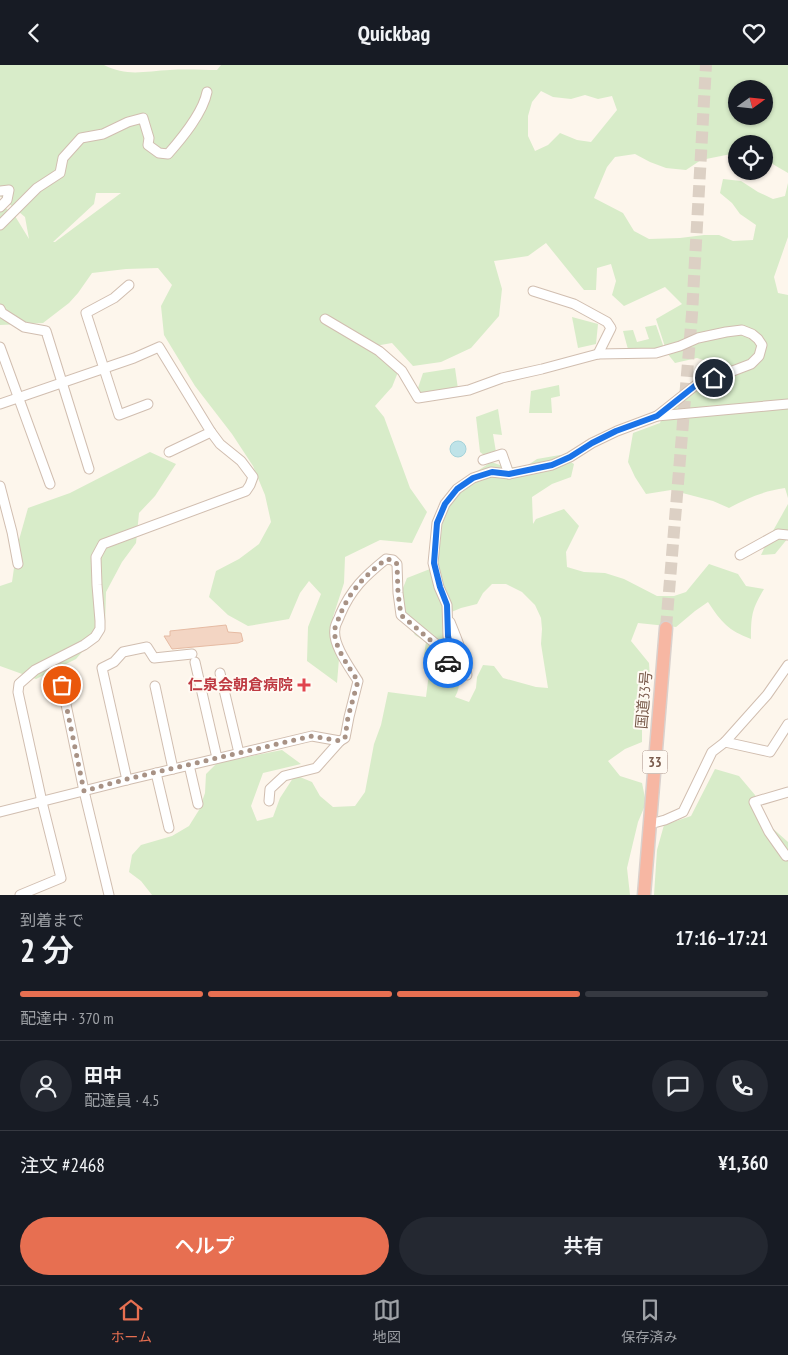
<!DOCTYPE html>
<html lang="ja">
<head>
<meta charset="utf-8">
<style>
	:root { --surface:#171b24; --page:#242831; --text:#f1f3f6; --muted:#9ea1a6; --line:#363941; --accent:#e76f51 }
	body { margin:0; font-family:"PT Sans Narrow","Noto Sans JP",sans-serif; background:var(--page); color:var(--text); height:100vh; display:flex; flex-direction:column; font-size:19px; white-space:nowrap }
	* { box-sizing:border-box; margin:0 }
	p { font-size:16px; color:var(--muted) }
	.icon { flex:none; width:28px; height:28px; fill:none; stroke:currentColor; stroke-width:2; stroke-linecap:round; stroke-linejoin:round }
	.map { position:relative; height:830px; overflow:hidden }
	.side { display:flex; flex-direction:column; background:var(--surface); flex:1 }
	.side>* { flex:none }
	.needle { width:32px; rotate:75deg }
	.buttons { position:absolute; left:728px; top:15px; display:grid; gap:10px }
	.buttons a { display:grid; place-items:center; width:45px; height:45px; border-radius:50%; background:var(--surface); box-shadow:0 1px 4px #0004; font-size:25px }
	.pin { position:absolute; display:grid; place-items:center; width:42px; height:42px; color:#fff; margin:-21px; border:2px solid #fff; border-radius:50%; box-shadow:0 1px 5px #0007 }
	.courier { position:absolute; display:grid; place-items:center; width:50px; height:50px; margin:-25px; border:4px solid #1a73e8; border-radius:50%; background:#fff; color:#222; box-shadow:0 1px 6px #0007 }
	.headline em { font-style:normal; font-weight:600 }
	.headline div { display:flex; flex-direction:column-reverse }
	.headline { display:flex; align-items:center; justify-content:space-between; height:85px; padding:0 20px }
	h1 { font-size:32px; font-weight:600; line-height:38px }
	.bar { display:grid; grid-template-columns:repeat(4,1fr); gap:8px 5px; align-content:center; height:60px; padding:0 20px }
	.bar i { height:6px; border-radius:4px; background:var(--line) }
	.bar .current { background:var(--accent) }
	.bar p { grid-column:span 4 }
	.line { display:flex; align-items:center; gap:12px; padding:0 20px; border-top:1px solid var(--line) }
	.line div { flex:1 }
	.round { display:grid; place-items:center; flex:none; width:52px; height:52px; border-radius:26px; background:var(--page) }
	.action { display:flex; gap:10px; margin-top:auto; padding:10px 20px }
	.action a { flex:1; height:58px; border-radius:30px; background:var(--accent); color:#fff; font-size:20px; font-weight:600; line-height:58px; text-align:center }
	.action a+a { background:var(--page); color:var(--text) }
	header { display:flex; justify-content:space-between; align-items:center; height:65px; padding:0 20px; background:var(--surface); font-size:22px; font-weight:600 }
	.dock { display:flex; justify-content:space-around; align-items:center; height:70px; border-top:1px solid var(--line); background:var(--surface); font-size:14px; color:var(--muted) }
	.dock a { display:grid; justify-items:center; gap:2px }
	.dock .current { color:var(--accent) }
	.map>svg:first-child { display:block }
</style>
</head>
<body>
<header><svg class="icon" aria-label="back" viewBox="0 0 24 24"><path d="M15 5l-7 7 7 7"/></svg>Quickbag<svg class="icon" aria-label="heart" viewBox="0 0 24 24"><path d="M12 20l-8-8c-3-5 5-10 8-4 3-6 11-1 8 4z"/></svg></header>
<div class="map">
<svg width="788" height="830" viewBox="0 0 788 830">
	<rect width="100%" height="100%" fill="#fdf6ec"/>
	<!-- green -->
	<g fill="#d8ecc9" fill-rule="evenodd">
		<path d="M0 0H104C127 12 145 6 170 5 186 4 202 5 217 5L221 0H788V108L764 94V79H736V88L701 95 686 105 666 103 650 97 635 89 615 92 607 102 594 133 623 148 634 166 649 174 680 173 704 170H719L733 176 753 175 756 160 740 149 732 138 720 128 723 114 741 116 758 127 773 134 785 131 788 118V172L774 212 778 228 788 230V433L785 423C764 426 747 433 729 443L713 436 671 425 646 429 635 412 628 397 633 368 660 358 666 341 715 313 713 298 697 293 675 298 667 288 656 254 682 239 665 222 624 241 612 230 616 216 611 199 597 203 596 225H584L546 178 528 191 494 196 502 224 499 251 471 283 441 297 413 301 392 278 375 281 398 307 392 322 375 341 384 352 410 423 427 447 412 478 380 475 345 492 344 518 333 552 332 575 339 594 337 618 307 596 308 562 321 529 309 516 300 528 289 554 248 561 228 550 209 532 216 506 239 494 259 479 271 457 265 430 253 401 232 369 195 321 164 270 161 241 172 220 158 203 126 204 92 208 78 228 69 238 43 258 0 260V138L15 151 29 174 25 152 0 131ZM736 24H764V51H736ZM541 26 553 32 571 34 585 30 598 34 612 31 617 45 591 77 577 75 560 68 548 80 535 86 528 71V51L532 37ZM96 128H121L55 177H53L94 139Z"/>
		<polygon points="572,252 598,259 596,279 578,283"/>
		<polygon points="656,260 664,283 629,288 623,266 633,265 637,277 649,274 645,262"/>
		<polygon points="455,303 458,324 419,330 417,326 423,308"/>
		<polygon points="559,320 560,331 551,333 552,348 529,348 531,326"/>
		<polygon points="498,344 502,370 493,369 496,387 484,390 480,387 476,352"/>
		<polygon points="150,387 176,399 155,431 139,448 136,478 122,497 106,527 105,560 76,594 36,614 0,601 0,521 12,517 17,482 28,443 70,428"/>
		<path d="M560 390 574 399 571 412 552 419 532 432 533 459 536 454 564 444 579 461 566 487 567 502 584 507 605 508 624 514 657 531H674L686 527 709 499 738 509 746 521 764 524C752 544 751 550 751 574 728 565 722 558 708 537L695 546 676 562 638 558 631 576 649 598 650 613 642 653V677L625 684 608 696 620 711 642 718 646 738 638 757 627 803 630 830H152L141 816 129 807 132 790 141 780 172 771 189 761 199 745 205 728 206 709 217 698 282 685 301 699 263 708 251 741 257 756 273 752 280 733 295 710 312 717 320 731 333 742 355 741 365 727 374 679 381 660 388 627 426 632 429 608 424 590 426 577 415 570 403 550 401 528 407 513 430 504 438 498 444 442 458 419 491 397 506 402H525L537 394ZM492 519H506L522 527 535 540 541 553 542 564 541 579 548 623 536 622 503 613 494 601 483 600 477 612 476 623 469 637 455 632C466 613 454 592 450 573 449 565 450 556 449 548L461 543 477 539 483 528Z"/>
		<polygon points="788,439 788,473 775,489 761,490 769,473"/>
		<polygon points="715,704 739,711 755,730 770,761 788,777 788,830 654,830 657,785 664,760 691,751"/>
	</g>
	<!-- water -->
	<circle fill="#bfe3e8" stroke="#a5d3da" cx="458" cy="384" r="8"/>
	<!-- building -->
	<polygon fill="#f3d5c3" stroke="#e6bba3" points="226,560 228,567 241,568 243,576 238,578 172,584 164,571 170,571 170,566"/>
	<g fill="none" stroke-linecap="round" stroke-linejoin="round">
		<!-- highway-tunnel -->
		<polyline stroke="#dcd0c4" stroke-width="12" stroke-dasharray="12 6" stroke-linecap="butt" points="666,563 692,249 706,0"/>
		<defs>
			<g id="minor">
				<polyline points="0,126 9,125 7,135 0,142"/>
				<path d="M0 160 37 123 60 108 63 93 81 73 103 69 128 57 143 53 149 73 148 80 159 88 168 89C182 73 203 48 207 27"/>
				<polyline points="129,220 114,233 86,248 119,350 148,339"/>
				<polyline points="533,226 574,239 607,257 611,263 598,289"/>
				<polyline points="0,244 2,248 24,262 46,266 89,404"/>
				<polyline points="325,254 379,286 402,306 418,333 469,325 502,313 542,304 598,289 656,288 680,281 698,273 726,267 742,265 752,269 758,274 762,280 759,291 751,299 696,320 657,351"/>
				<polyline points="0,282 50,419"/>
				<polyline points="0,339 134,293 159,282 211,367 220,379 241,396 253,412 250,420 246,426 103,479 96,492 97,520 100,556 100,564 95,572 84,580 35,605 19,619 18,627 42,737 61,813 20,830"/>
				<polyline points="169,387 211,367"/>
				<polyline points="483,395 502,389 509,409"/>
				<polyline points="0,421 12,467 18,499"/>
				<polyline points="740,490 778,469 788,470"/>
				<path d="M450 557C457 574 464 591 467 610"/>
				<polyline points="195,597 217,693"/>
				<polyline points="220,608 239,688"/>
				<polyline points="62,620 84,726 109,830"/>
				<polyline points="155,621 173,704"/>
				<polyline points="725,677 770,687 788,659"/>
				<polyline points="189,700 198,739"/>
				<polyline points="156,708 169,763"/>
				<polyline points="127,715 102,603 114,597 123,587 147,582 154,593 192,589"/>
				<polyline points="269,736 270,724 284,711 316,703 340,676"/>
				<path d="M0 747 127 715 312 671 340 676 345 673 349 652 358 616C350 603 332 579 335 564 335 559 339 554 340 550 351 524 365 511 386 494L393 495 397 499 398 528 401 550 443 585 451 602 453 603V594L448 571 447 540 439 522 433 498 437 458 445 439 457 424 473 413 491 407 509 409 552 400 570 392 592 378 617 366 657 351 788 339"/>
				<polyline points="650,759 665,755 683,747 712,687 725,677 767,630 788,600"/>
				<polyline points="786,791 769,767 754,737 788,727"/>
			</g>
			<polyline id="highway" points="644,830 666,563"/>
		</defs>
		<!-- minor casing -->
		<use href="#minor" stroke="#d1beb0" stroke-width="11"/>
		<!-- highway casing -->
		<use href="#highway" stroke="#dad1cd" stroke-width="15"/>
		<!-- minor -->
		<use href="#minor" stroke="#fff" stroke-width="9"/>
		<!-- highway -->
		<use href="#highway" stroke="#f7b7a3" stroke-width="12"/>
	</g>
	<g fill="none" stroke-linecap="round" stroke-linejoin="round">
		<!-- done -->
		<path stroke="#a89285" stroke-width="5" stroke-dasharray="0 9" d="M62 620 84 726 127 714 312 671 340 676 345 673 348 652 358 616C350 604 332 579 335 564 335 559 339 554 340 550 351 524 365 511 386 494L393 495 397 499 398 528 401 550 442 585 448 598"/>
		<!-- route -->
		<polyline stroke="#1a73e8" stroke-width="6" points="448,598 450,602 454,603 453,594 448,571 447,540 440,522 434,498 437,458 445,439 457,424 473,413 492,407 509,409 552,400 570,392 592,378 616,366 657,351 696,320 714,313"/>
	</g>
	<!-- markers -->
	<path fill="#e0444e" stroke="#fffaf3" stroke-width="2" d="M301.5 612.5h5v5h5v5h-5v5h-5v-5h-5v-5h5z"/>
	<g text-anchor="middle" stroke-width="4" stroke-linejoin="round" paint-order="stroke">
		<!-- shield labels -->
		<rect fill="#fffaf3" stroke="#a28b7f" stroke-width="1" x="642.5" y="685.5" width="25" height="23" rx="4"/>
		<g font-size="14" font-weight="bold" fill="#7a5c4d">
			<text x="655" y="702">33</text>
		</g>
		<!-- health labels -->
		<g font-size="15" font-weight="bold" fill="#be3a42" stroke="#fffaf3" text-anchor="end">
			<text x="293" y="625">仁泉会朝倉病院</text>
		</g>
		<!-- street labels -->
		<g font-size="15" fill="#7a5c4d" stroke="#fffaf3">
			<text transform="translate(644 635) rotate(-85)" y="5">国道33号</text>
		</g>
	</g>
</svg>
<div class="buttons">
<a><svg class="needle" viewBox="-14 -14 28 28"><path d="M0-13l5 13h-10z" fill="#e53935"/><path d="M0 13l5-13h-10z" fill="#9ea1a6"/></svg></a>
<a><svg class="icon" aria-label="locate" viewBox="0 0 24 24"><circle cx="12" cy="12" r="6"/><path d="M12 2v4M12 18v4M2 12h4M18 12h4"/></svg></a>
</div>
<div class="pin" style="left:62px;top:620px;background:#ea580c"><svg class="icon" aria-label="bag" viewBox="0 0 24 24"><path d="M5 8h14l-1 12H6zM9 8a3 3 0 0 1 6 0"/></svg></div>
<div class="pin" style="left:714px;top:313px;background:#1f2937"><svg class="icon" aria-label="home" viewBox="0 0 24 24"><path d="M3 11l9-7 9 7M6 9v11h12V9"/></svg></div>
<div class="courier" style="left:448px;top:598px"><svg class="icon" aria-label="car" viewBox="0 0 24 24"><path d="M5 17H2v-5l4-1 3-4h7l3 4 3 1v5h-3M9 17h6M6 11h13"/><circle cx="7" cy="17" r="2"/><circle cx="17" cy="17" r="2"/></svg></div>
</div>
<section class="side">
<div class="headline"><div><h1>2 分</h1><p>到着まで</p></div><em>17:16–17:21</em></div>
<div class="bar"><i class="current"></i><i class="current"></i><i class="current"></i><i></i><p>配達中 · 370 m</p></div>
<div class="line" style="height:90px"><a class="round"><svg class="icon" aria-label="person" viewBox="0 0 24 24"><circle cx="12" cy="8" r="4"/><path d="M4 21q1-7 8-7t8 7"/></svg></a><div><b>田中</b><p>配達員 · 4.5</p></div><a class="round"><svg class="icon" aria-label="chat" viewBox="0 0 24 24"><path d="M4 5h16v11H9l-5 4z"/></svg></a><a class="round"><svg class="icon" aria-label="phone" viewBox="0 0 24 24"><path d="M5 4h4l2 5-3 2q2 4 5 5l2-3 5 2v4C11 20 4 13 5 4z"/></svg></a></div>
<div class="line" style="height:65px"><div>注文 #2468</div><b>¥1,360</b></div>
<div class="action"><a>ヘルプ</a><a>共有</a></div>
</section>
<nav class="dock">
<a class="current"><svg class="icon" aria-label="home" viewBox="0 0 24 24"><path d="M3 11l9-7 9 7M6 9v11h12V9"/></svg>ホーム</a>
<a><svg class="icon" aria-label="map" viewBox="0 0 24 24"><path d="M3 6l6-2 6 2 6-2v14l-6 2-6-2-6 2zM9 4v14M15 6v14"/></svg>地図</a>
<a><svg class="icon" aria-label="saved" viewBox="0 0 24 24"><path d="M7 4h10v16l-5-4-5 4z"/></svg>保存済み</a>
</nav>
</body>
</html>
